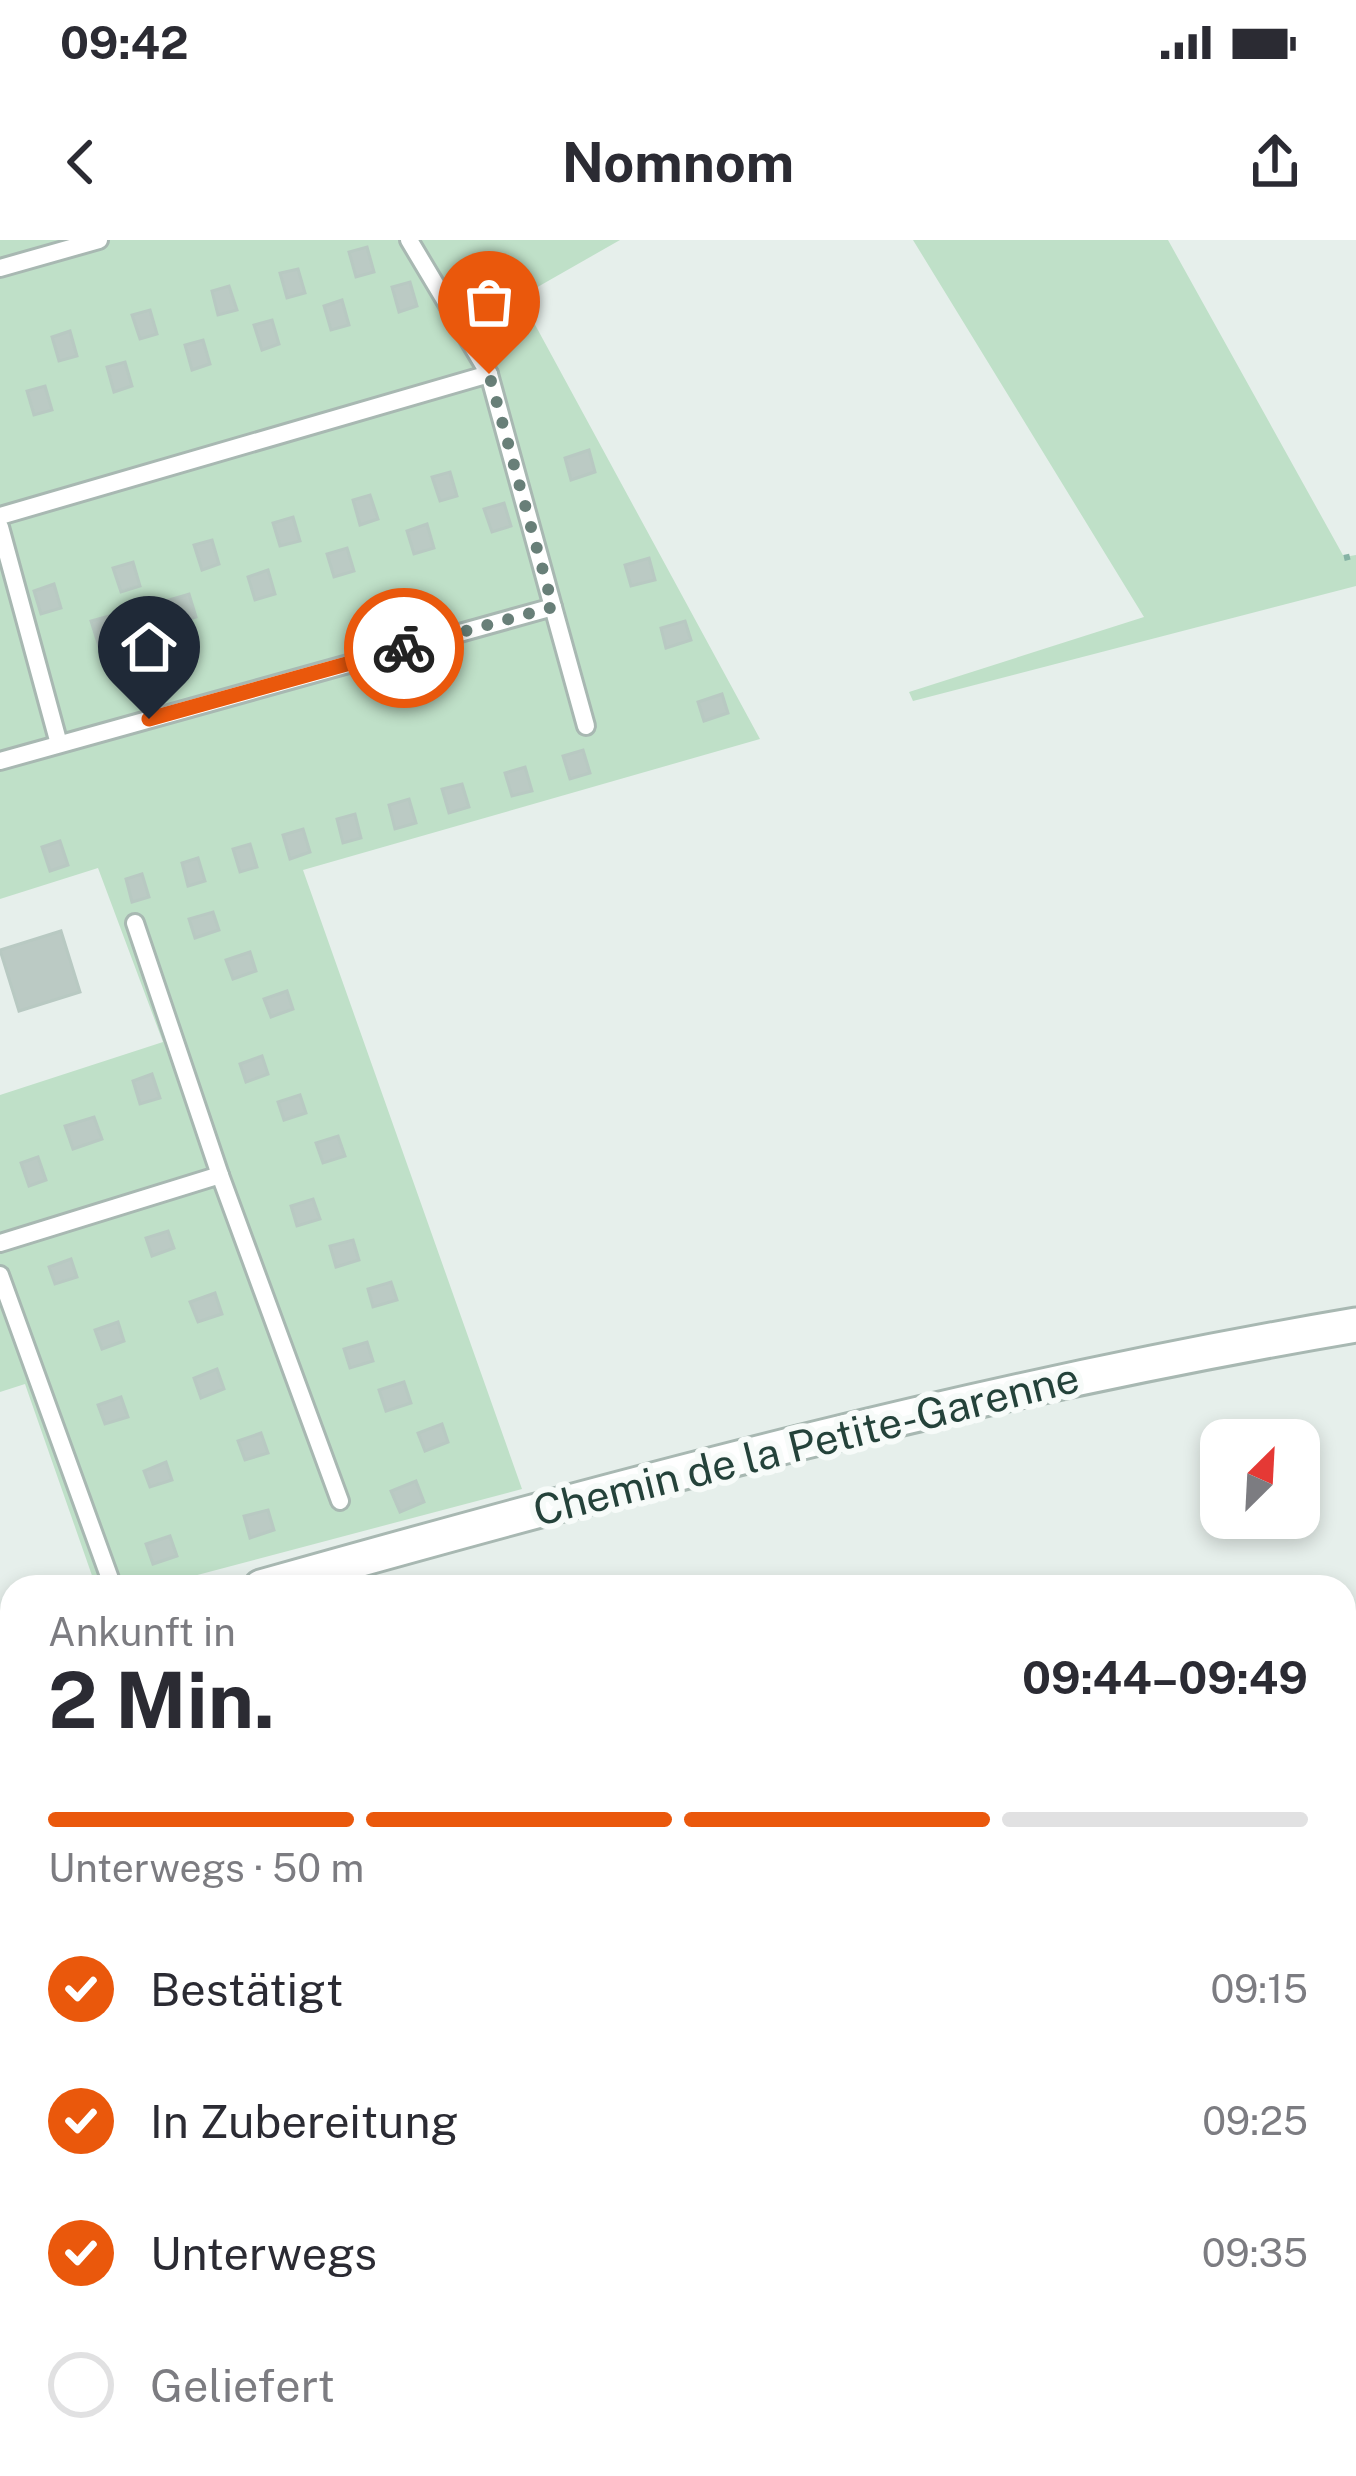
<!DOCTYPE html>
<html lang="de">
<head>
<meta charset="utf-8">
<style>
	:root { --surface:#fff; --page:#f7f7f7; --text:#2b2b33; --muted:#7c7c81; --line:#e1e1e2; --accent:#ea580c }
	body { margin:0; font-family:"Public Sans",sans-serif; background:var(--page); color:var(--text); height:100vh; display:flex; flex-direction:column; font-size:45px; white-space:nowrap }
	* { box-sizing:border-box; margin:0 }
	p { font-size:39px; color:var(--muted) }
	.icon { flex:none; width:66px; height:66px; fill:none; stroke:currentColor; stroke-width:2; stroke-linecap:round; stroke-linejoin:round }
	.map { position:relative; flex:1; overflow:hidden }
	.side { position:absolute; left:0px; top:1335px; width:1356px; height:903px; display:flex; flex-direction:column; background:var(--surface); border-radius:36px 36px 0 0; box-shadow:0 6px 18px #0003 }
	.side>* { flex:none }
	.needle { width:78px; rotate:24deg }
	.tools { position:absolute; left:1200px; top:1179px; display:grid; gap:24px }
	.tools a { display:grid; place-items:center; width:120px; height:120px; border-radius:24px; background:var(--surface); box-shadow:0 6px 18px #0003; font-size:60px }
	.pin { position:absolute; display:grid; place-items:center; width:102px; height:102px; color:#fff; margin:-123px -51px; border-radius:50% 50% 50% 0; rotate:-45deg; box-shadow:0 0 12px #0007 }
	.pin .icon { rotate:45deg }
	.courier { position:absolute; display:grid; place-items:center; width:120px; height:120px; margin:-60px; border:9px solid #ea580c; border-radius:50%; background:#fff; color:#222; box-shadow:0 3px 15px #0007 }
	.head em { font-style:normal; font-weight:700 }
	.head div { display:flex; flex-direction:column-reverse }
	.head { display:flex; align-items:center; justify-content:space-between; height:204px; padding:0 48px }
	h1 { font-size:78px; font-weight:700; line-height:90px }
	.bar { display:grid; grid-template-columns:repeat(4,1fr); gap:18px 12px; align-content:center; height:144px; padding:0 48px }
	.bar i { height:15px; border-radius:9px; background:var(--line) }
	.bar .active { background:var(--accent) }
	.bar p { grid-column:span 4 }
	ol { padding:0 48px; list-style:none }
	li { display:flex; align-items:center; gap:36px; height:132px }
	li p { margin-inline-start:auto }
	li .icon { padding:12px; border-radius:50%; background:var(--accent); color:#fff; stroke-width:4 }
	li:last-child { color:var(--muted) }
	li i { width:66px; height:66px; border:6px solid var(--line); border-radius:50% }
	.status { display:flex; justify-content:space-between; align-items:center; height:84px; padding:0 60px; background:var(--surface); direction:ltr }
	.status svg { height:33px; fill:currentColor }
	header { display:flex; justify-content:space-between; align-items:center; height:156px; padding:0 48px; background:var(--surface); font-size:54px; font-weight:700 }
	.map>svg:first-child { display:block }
</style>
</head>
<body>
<div class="status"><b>09:42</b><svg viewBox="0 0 49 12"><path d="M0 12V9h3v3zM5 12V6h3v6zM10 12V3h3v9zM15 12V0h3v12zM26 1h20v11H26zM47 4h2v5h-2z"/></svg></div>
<header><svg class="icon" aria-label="back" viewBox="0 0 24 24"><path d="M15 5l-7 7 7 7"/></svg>Nomnom<svg class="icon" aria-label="share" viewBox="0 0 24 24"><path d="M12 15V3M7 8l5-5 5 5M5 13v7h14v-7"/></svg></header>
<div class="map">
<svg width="1356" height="2236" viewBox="0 0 1356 2236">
	<rect width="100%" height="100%" fill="#e6efeb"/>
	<!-- green -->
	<g fill="#bfe0c8">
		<polygon points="0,0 620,0 520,57 760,499 303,630 522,1249 152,1347 96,1347 25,1144 0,1152 0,855 163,802 98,628 0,659"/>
		<polygon points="913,0 1168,0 1344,317 1356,315 1356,346 913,461 909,452 1144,377"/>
		<polygon points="1356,1959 1356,2116 1344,2118 1344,1962"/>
	</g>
	<!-- building -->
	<g fill="#bbcac4" stroke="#b8c9c2" stroke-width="3">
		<polygon points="367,7 374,32 356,37 349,12"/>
		<polygon points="298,29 305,53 287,58 280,33"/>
		<polygon points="410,42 417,66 399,72 392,47"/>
		<polygon points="229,46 237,70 218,75 212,51"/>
		<polygon points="342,60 349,85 331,90 324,66"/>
		<polygon points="150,70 157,94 140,99 132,75"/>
		<polygon points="513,70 519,91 496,98 491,76"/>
		<polygon points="272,80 279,104 262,110 254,85"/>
		<polygon points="70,91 77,116 59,121 52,97"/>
		<polygon points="203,100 210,124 192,130 185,105"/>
		<polygon points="125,122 132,146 114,152 107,127"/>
		<polygon points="45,146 52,170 34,175 27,151"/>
		<polygon points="589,210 595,232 571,240 565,218"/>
		<polygon points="450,232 457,256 440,261 432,237"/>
		<polygon points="370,255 378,279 360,285 353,260"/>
		<polygon points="504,263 511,286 492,292 484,269"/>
		<polygon points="293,277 300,301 280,306 273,283"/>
		<polygon points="427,284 434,308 414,314 407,291"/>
		<polygon points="212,300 219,324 202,330 194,305"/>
		<polygon points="347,308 354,331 334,337 327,314"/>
		<polygon points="649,318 655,340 631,346 625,325"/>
		<polygon points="133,322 140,346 121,352 113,328"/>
		<polygon points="268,330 275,354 255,360 248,337"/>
		<polygon points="54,344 61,368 41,374 34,351"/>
		<polygon points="189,354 196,377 177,383 169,360"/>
		<polygon points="109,376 116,400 99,406 91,381"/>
		<polygon points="685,381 691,400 666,408 661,388"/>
		<polygon points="722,454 728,473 704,481 698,462"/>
		<polygon points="583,510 590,533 570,539 563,516"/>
		<polygon points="525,527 532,551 512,556 505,533"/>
		<polygon points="462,544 469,567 449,573 442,549"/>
		<polygon points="409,559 416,583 395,589 389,565"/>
		<polygon points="355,574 361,598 343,603 337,579"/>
		<polygon points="303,589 310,612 290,619 283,595"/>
		<polygon points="60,601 68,625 50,631 42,607"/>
		<polygon points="250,604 257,627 240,632 233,609"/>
		<polygon points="198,618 205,641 188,646 182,623"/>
		<polygon points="142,634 149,657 132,662 126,639"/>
		<polygon points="213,672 219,690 195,698 189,679"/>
		<polygon points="61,691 80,752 19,771 0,710"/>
		<polygon points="250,712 256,731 233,739 226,720"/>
		<polygon points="287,751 293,769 271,777 264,759"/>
		<polygon points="262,816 268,834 246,842 240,824"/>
		<polygon points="152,834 160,858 140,864 133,841"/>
		<polygon points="300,855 306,873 284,880 278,862"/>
		<polygon points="94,877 102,899 73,909 65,886"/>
		<polygon points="338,896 345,916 323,923 316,903"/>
		<polygon points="38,917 46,940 29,946 21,923"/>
		<polygon points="313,959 320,979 297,986 291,966"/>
		<polygon points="168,991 174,1008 152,1016 146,998"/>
		<polygon points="353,1000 359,1020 336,1027 330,1006"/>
		<polygon points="71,1019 77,1037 55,1044 49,1027"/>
		<polygon points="391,1042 397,1060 373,1067 368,1049"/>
		<polygon points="215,1053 222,1074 198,1082 190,1062"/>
		<polygon points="118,1082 124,1101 102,1109 95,1090"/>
		<polygon points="367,1102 373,1121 350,1128 344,1109"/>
		<polygon points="217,1129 224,1149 201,1158 194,1138"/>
		<polygon points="404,1142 411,1163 386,1171 379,1150"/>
		<polygon points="121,1157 128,1177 105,1184 98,1165"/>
		<polygon points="442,1184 448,1202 425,1211 418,1193"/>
		<polygon points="261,1193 268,1213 245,1220 238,1201"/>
		<polygon points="166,1222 172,1240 150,1247 144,1231"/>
		<polygon points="416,1241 424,1262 400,1272 391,1251"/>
		<polygon points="268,1270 274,1290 250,1298 244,1276"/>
		<polygon points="170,1296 177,1316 153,1324 146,1304"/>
	</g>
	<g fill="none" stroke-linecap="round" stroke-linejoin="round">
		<defs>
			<g id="service">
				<polyline points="0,28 99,0"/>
				<polyline points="0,276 489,134"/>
				<polyline points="0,287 59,504"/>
				<polyline points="553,367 586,486"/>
				<polyline points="0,521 553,367 489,134 409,0"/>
				<polyline points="135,683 220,935"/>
				<polyline points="0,1003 220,935 340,1261"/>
				<polyline points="0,1035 113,1347"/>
			</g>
			<g id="minor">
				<path d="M261 1347C623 1245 984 1148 1356 1085"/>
				<polyline points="0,1414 12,1411"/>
			</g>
		</defs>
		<!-- service casing -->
		<use href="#service" stroke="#a8b8b2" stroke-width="22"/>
		<!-- minor casing -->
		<use href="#minor" stroke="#a8b8b2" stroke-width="39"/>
		<!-- path -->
		<polyline stroke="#86b3a5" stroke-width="6" stroke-dasharray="6 9" stroke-linecap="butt" points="1344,318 1356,315"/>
		<!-- service -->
		<use href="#service" stroke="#fff" stroke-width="16"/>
		<!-- minor -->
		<use href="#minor" stroke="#fff" stroke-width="33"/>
	</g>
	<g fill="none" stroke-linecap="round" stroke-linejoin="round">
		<!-- done -->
		<polyline stroke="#687f78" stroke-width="12" stroke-dasharray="0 21.6" points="404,408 553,367 489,134"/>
		<!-- route -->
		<polyline stroke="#ea580c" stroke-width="15" points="149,479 404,408"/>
	</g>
	<g text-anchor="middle" stroke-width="12" stroke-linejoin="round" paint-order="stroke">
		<!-- street labels -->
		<g font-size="42" fill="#24423a" stroke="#f7fbf9">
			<text transform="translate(806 1204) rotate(-14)" y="15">Chemin de la Petite-Garenne</text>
		</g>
	</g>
</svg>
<div class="tools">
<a><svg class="needle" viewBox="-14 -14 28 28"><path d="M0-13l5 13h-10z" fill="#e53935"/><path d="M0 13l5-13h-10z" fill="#7c7c81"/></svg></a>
</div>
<div class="pin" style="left:489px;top:134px;background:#ea580c"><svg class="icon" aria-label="bag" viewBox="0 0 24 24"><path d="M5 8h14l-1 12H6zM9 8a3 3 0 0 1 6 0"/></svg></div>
<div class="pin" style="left:149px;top:479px;background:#1f2937"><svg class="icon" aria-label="home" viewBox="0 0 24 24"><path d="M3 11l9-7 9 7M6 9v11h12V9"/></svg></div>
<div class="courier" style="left:404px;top:408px"><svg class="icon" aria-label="bike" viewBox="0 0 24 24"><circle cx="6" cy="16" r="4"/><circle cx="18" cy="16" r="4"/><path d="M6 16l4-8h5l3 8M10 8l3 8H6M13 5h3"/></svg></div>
<section class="side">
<div class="head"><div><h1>2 Min.</h1><p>Ankunft in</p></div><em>09:44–09:49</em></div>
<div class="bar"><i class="active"></i><i class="active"></i><i class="active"></i><i></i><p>Unterwegs · 50 m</p></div>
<ol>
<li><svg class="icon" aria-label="check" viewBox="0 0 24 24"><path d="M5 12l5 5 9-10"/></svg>Bestätigt<p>09:15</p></li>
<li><svg class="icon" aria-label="check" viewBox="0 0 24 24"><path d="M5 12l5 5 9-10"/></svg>In Zubereitung<p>09:25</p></li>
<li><svg class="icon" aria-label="check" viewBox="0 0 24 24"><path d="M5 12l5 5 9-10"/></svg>Unterwegs<p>09:35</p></li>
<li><i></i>Geliefert</li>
</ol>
</section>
</div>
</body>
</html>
